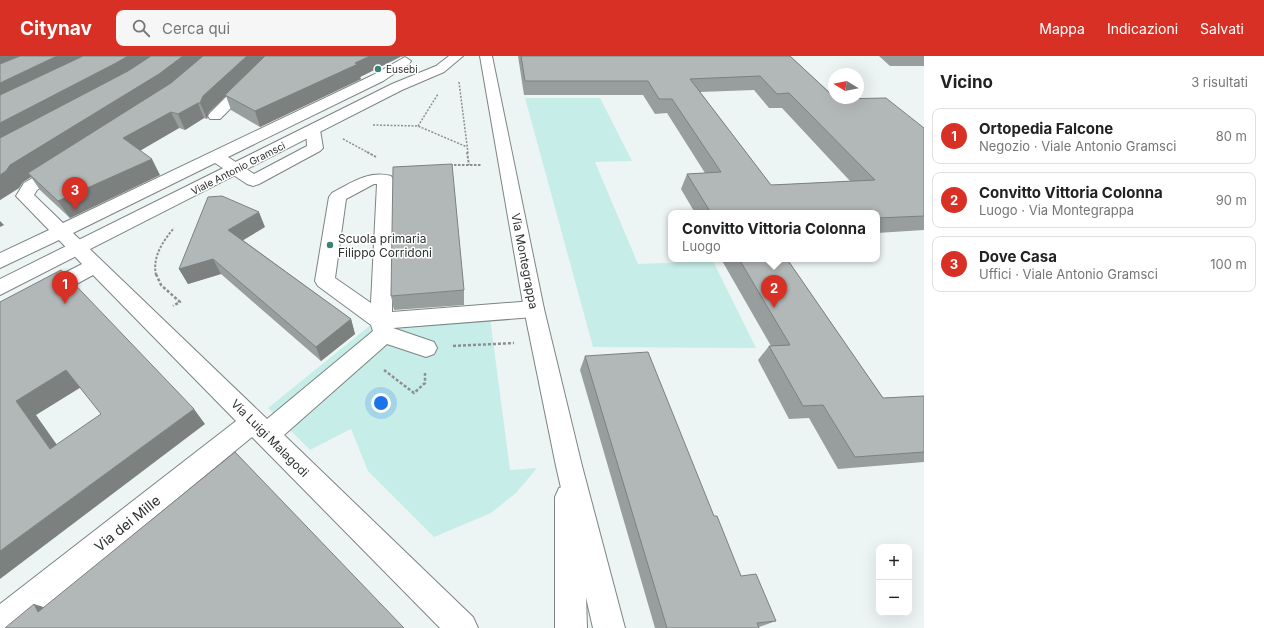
<!DOCTYPE html>
<html lang="it">
<meta charset="utf-8">
<style>
:root{--surface:#fff;--page:#f6f6f6;--text:#222;--muted:#767676;--line:#e0e0e0;--accent:#d93025}
body{margin:0;font-family:Inter,sans-serif;background:var(--page);color:var(--text)}
.controls{position:absolute;right:12px;bottom:12px;display:grid;overflow:hidden;border-radius:8px;box-shadow:0 4px 16px #0002}
.controls button{width:36px;height:36px;display:grid;place-items:center;padding:0;border:0;border-bottom:1px solid var(--line);background:var(--surface);color:var(--text);font:20px sans-serif}
.compass{position:absolute;left:828px;top:12px;width:36px;height:36px;border-radius:50%;background:var(--surface);box-shadow:0 4px 16px #0002;rotate:280deg}
.you{position:absolute;left:381px;top:347px;width:14px;height:14px;margin:-10px;border:3px solid #fff;border-radius:50%;background:#1a73e8;box-shadow:0 0 0 6px #1a73e833}
.badge{display:grid;place-items:center;width:26px;height:26px;border-radius:50%;background:var(--accent);color:#fff;font-size:13px;font-weight:700}
.pin{position:absolute;translate:-50% -33px;filter:drop-shadow(0 1px 2px #0008)}
.pin::after{content:'';position:absolute;top:21px;width:14px;height:12px;background:inherit;clip-path:polygon(0 0,100% 0,50% 100%)}
.popup{position:absolute;left:668px;top:154px;width:212px;height:52px;box-sizing:border-box;display:grid;place-content:center;border-radius:8px;background:var(--surface);filter:drop-shadow(0 1px 3px #0005);font-size:13px;white-space:nowrap;color:var(--muted)}
.popup b{font-size:15px;color:var(--text)}
.popup::after{content:'';position:absolute;left:50%;top:100%;margin-left:-8px;border:8px solid transparent;border-top-color:var(--surface)}
.list{margin:0;padding:0;list-style:none}
h2{display:flex;justify-content:space-between;align-items:center;height:52px;margin:0;padding:0 16px;font-size:17px}
h2 small{font-size:13px;font-weight:400;color:var(--muted)}
.list li{display:grid;grid-template-columns:26px 1fr auto;gap:12px;align-items:center;box-sizing:border-box;height:56px;margin:0 8px 8px;padding:0 8px;border:1px solid var(--line);border-radius:8px}
.list b{display:block;font-size:15px;white-space:nowrap}
.list p{margin:0;font-size:13px;white-space:nowrap;color:var(--muted)}
.list em{font-size:13px;font-style:normal;color:var(--muted)}
.icon{flex:none;width:22px;height:22px;fill:none;stroke:currentColor;stroke-width:2;stroke-linecap:round;stroke-linejoin:round}
.map{position:relative;flex:none;width:924px;height:572px;overflow:hidden}
header{display:flex;align-items:center;gap:24px;box-sizing:border-box;height:56px;padding:0 20px;background:var(--accent);color:#fff}
header strong{font-size:19px}
nav{display:flex;gap:22px;margin-inline-start:auto;font-size:14px}
.search{width:280px;height:36px;background:var(--page);display:flex;align-items:center;gap:10px;box-sizing:border-box;padding:0 14px;border-radius:8px;color:var(--muted);font-size:15px}
main{display:flex}
aside{flex:1;background:var(--surface)}
.map>svg:first-child{display:block}
.green{fill:#c7ede8}
.lines{fill:none;stroke-linecap:round;stroke-linejoin:round}
.minor-casing{stroke:#7d8483;stroke-width:2}
.major-casing{stroke:#7d8483;stroke-width:2}
.path-far2{stroke:#8b908f;stroke-width:1.5;stroke-dasharray:2 1.5;stroke-linecap:butt}
.path-far1{stroke:#8b908f;stroke-width:2;stroke-dasharray:2.5 1.5;stroke-linecap:butt}
.path{stroke:#8b908f;stroke-width:2.5;stroke-dasharray:3 2;stroke-linecap:butt}
.minor{fill:#fff;fill-rule:evenodd}
.major{fill:#fff;fill-rule:evenodd}
.wall{fill:#989e9d;fill-rule:evenodd}
.shaded-wall{fill:#7c8180}
.building{fill:#b1b8b7;stroke:#7c8180;fill-rule:evenodd}
.poi-dot{fill:#3b827a;stroke:#fff;stroke-width:1.5}
.labels{text-anchor:middle;dominant-baseline:central;stroke-width:3;stroke-linejoin:round;paint-order:stroke}
.far-poi-label{font-size:10px;fill:#2d302f;stroke:#fff;text-anchor:start}
.far-street-label{font-size:10px;fill:#2d302f;stroke:#fff}
.poi-label{font-size:12px;fill:#2d302f;stroke:#fff;text-anchor:start}
.street-label{font-size:12px;fill:#2d302f;stroke:#fff}
.near-street-label{font-size:14px;fill:#2d302f;stroke:#fff}
</style>
<header>
<strong>Citynav</strong>
<div class="search"><svg class="icon" aria-label="search" viewBox="0 0 24 24"><circle cx="10" cy="10" r="6"/><path d="M15 15l6 6"/></svg>Cerca qui</div>
<nav><a>Mappa</a><a>Indicazioni</a><a>Salvati</a></nav>
</header>
<main>
<div class="map">
<svg width="924" height="572" viewBox="0 0 924 572">
<rect width="100%" height="100%" fill="#edf5f4"/>
<g class="green">
<path d="M525,42H600L632,105L595,106L638,208L713,205L756,292L593,291Z"/>
<path d="M489,254L510,414L537,412L516,437L491,457L434,481L368,415L351,373L310,394L268,352L383,259Z"/>
</g>
<g class="lines">
<defs>
<g id="minor">
<path d="M269,0H283L220,63H210L208,60L210,57L258,9Z"/>
<path d="M405,1L411,5L409,8L383,25L228,101L254,118L307,90L306,74L308,71H318L320,74L323,92L320,95L259,128L253,130L247,128L215,107L73,177L267,363L373,275L371,269L318,230L315,225L329,141L332,137C351,127 368,114 391,120L393,123L392,256L534,245L541,247L544,253L541,259L534,261L393,272L434,286L437,292L434,298L426,301L387,288L284,379L473,561L478,572H440L252,381L20,572H0V548L236,365L93,219L7,266L0,268V250L82,208L59,184L0,212V197L49,174L16,140L24,127L55,109L61,107L67,109L69,112L67,115L37,134L34,139L63,167L373,19ZM374,128H377L371,247L335,222L346,143Z"/>
<path d="M569,428L579,432L583,441L587,572H555V441L559,432Z"/>
</g>
<g id="major">
<path d="M449,0H463L444,16L402,34L0,239V223L392,28L436,10Z"/>
<path d="M480,0H492L544,253L582,410L625,572H593L556,410L524,253Z"/>
</g>
</defs>
<use href="#minor" class="minor-casing"/>
<use href="#major" class="major-casing"/>
<g class="path-far2">
<path d="M459,26L468,97"/>
<path d="M373,69L418,70L467,91"/>
<path d="M418,70L438,38"/>
<path d="M343,83L369,97"/>
</g>
<g class="path-far1">
<path d="M367,96L376,101"/>
<path d="M467,96L469,109"/>
<path d="M450,109H481"/>
<path d="M156,219C152,201 163,185 174,172"/>
</g>
<g class="path">
<path d="M156,218L161,229L180,246L173,250"/>
<path d="M453,290L514,287"/>
<path d="M384,314L414,337L425,327V317"/>
</g>
<use href="#minor" class="minor"/>
<use href="#major" class="major"/>
</g>
<g class="wall">
<path d="M0,0H407L400,1L360,21L361,23L260,71L231,54L226,40L209,56L207,63L204,62L185,74L179,72L140,94L160,119L70,162L40,134L31,121L23,126L19,132L0,144Z"/>
<path d="M518,0H790L837,43L924,72V174L877,177V157H695L681,133L687,118L705,117L667,57L655,58L643,39H524ZM754,34L769,52H782L850,125L771,129L700,36Z"/>
<path d="M879,0H924V10H890Z"/>
<path d="M265,171L243,184L351,263L355,278L321,305L221,218L188,228L179,213Z"/>
<path d="M721,203H787L883,342L924,340V406L838,413L809,362L789,363L758,304L769,290H771Z"/>
<path d="M464,234V249L394,254L391,240Z"/>
<path d="M585,300L714,460L741,520L776,565L759,571V572H655L580,314Z"/>
</g>
<g class="shaded-wall">
<path d="M0,0H37L0,15Z"/>
<path d="M57,0H96L0,48V27Z"/>
<path d="M128,0H160L0,89V67Z"/>
<path d="M183,0H208L166,34L28,117L31,121L23,126L19,132L0,144V119L10,109Z"/>
<path d="M247,0H267L225,39L226,40L209,56L207,63L200,47L203,40Z"/>
<path d="M370,0H400V1L360,21L361,23L260,71L255,55Z"/>
<path d="M198,47L204,62L185,74L178,58Z"/>
<path d="M171,56L179,72L133,99L123,82Z"/>
<path d="M152,103L160,119L70,162L58,145Z"/>
<path d="M259,156L265,171L235,189L228,174Z"/>
<path d="M0,165L4,169L0,171Z"/>
<path d="M213,203L221,218L188,228L179,213Z"/>
<path d="M351,263L355,278L321,305L316,291Z"/>
<path d="M66,314L83,330L36,359L69,406L50,393L16,345Z"/>
<path d="M194,353L205,368L0,523V495Z"/>
<path d="M34,548L59,556H38Z"/>
</g>
<g class="building">
<path d="M20,0H57L0,27V8Z"/>
<path d="M83,0H128L116,7L0,67V39Z"/>
<path d="M151,0H183L159,18L10,109L6,115L0,119V82L128,15Z"/>
<path d="M203,0H247L203,40L200,47H198L178,58L171,56L123,82L152,103L58,145L28,117L171,27Z"/>
<path d="M265,0H370L355,7L358,8L255,55L225,39Z"/>
<path d="M521,0H790L834,41V42H835L837,43L886,42L924,72V160L877,162V157H711L687,118L721,116L672,43H659L648,25H525ZM760,20L777,38L789,37L875,124L771,129L690,23Z"/>
<path d="M452,108L464,234L391,240L393,111Z"/>
<path d="M222,140L259,156L228,174L351,263L316,291L213,203L179,213L208,141Z"/>
<path d="M739,203H787L883,342L924,340V396L855,401L823,349L803,350L769,290L790,289Z"/>
<path d="M61,214L194,353L0,495V246ZM66,314L101,358L50,393L16,345Z"/>
<path d="M648,296L714,460H717L741,520L756,518L776,565L757,567L759,572H667L585,300Z"/>
<path d="M235,396L404,572H5L34,548L38,556Z"/>
</g>
<g class="poi-dot">
<circle cx="378" cy="13" r="4"/>
<circle cx="330" cy="189" r="4"/>
</g>
<g class="labels">
<g class="far-poi-label">
<text x="386" y="13">Eusebi</text>
</g>
<g class="far-street-label">
<text transform="translate(238 112) rotate(-27)">Viale Antonio Gramsci</text>
</g>
<g class="poi-label">
<text x="338" y="182">Scuola primaria<tspan x="338" dy="14">Filippo Corridoni</tspan></text>
</g>
<g class="street-label">
<text transform="translate(525 205) rotate(79)">Via Montegrappa</text>
<text transform="translate(270 382) rotate(45)">Via Luigi Malagodi</text>
</g>
<g class="near-street-label">
<text transform="translate(127 467) rotate(-39)">Via dei Mille</text>
</g>
</g>
</svg>
<div class="controls">
<button>+</button>
<button>−</button>
</div>
<svg class="compass" viewBox="-18 -18 36 36"><path d="M0-13l5 13h-10z" fill="#e53935"/><path d="M0 13l5-13h-10z" fill="#767676"/></svg>
<div class="you"></div>
<div class="pin badge" style="left:65px;top:248px">1</div>
<div class="pin badge" style="left:774px;top:252px">2</div>
<div class="popup"><b>Convitto Vittoria Colonna</b>Luogo</div>
<div class="pin badge" style="left:75px;top:154px">3</div>
</div>
<aside>
<h2>Vicino<small>3 risultati</small></h2>
<ul class="list">
<li><span class="badge">1</span><div><b>Ortopedia Falcone</b><p>Negozio · Viale Antonio Gramsci</p></div><em>80 m</em></li>
<li><span class="badge">2</span><div><b>Convitto Vittoria Colonna</b><p>Luogo · Via Montegrappa</p></div><em>90 m</em></li>
<li><span class="badge">3</span><div><b>Dove Casa</b><p>Uffici · Viale Antonio Gramsci</p></div><em>100 m</em></li>
</ul>
</aside>
</main>
